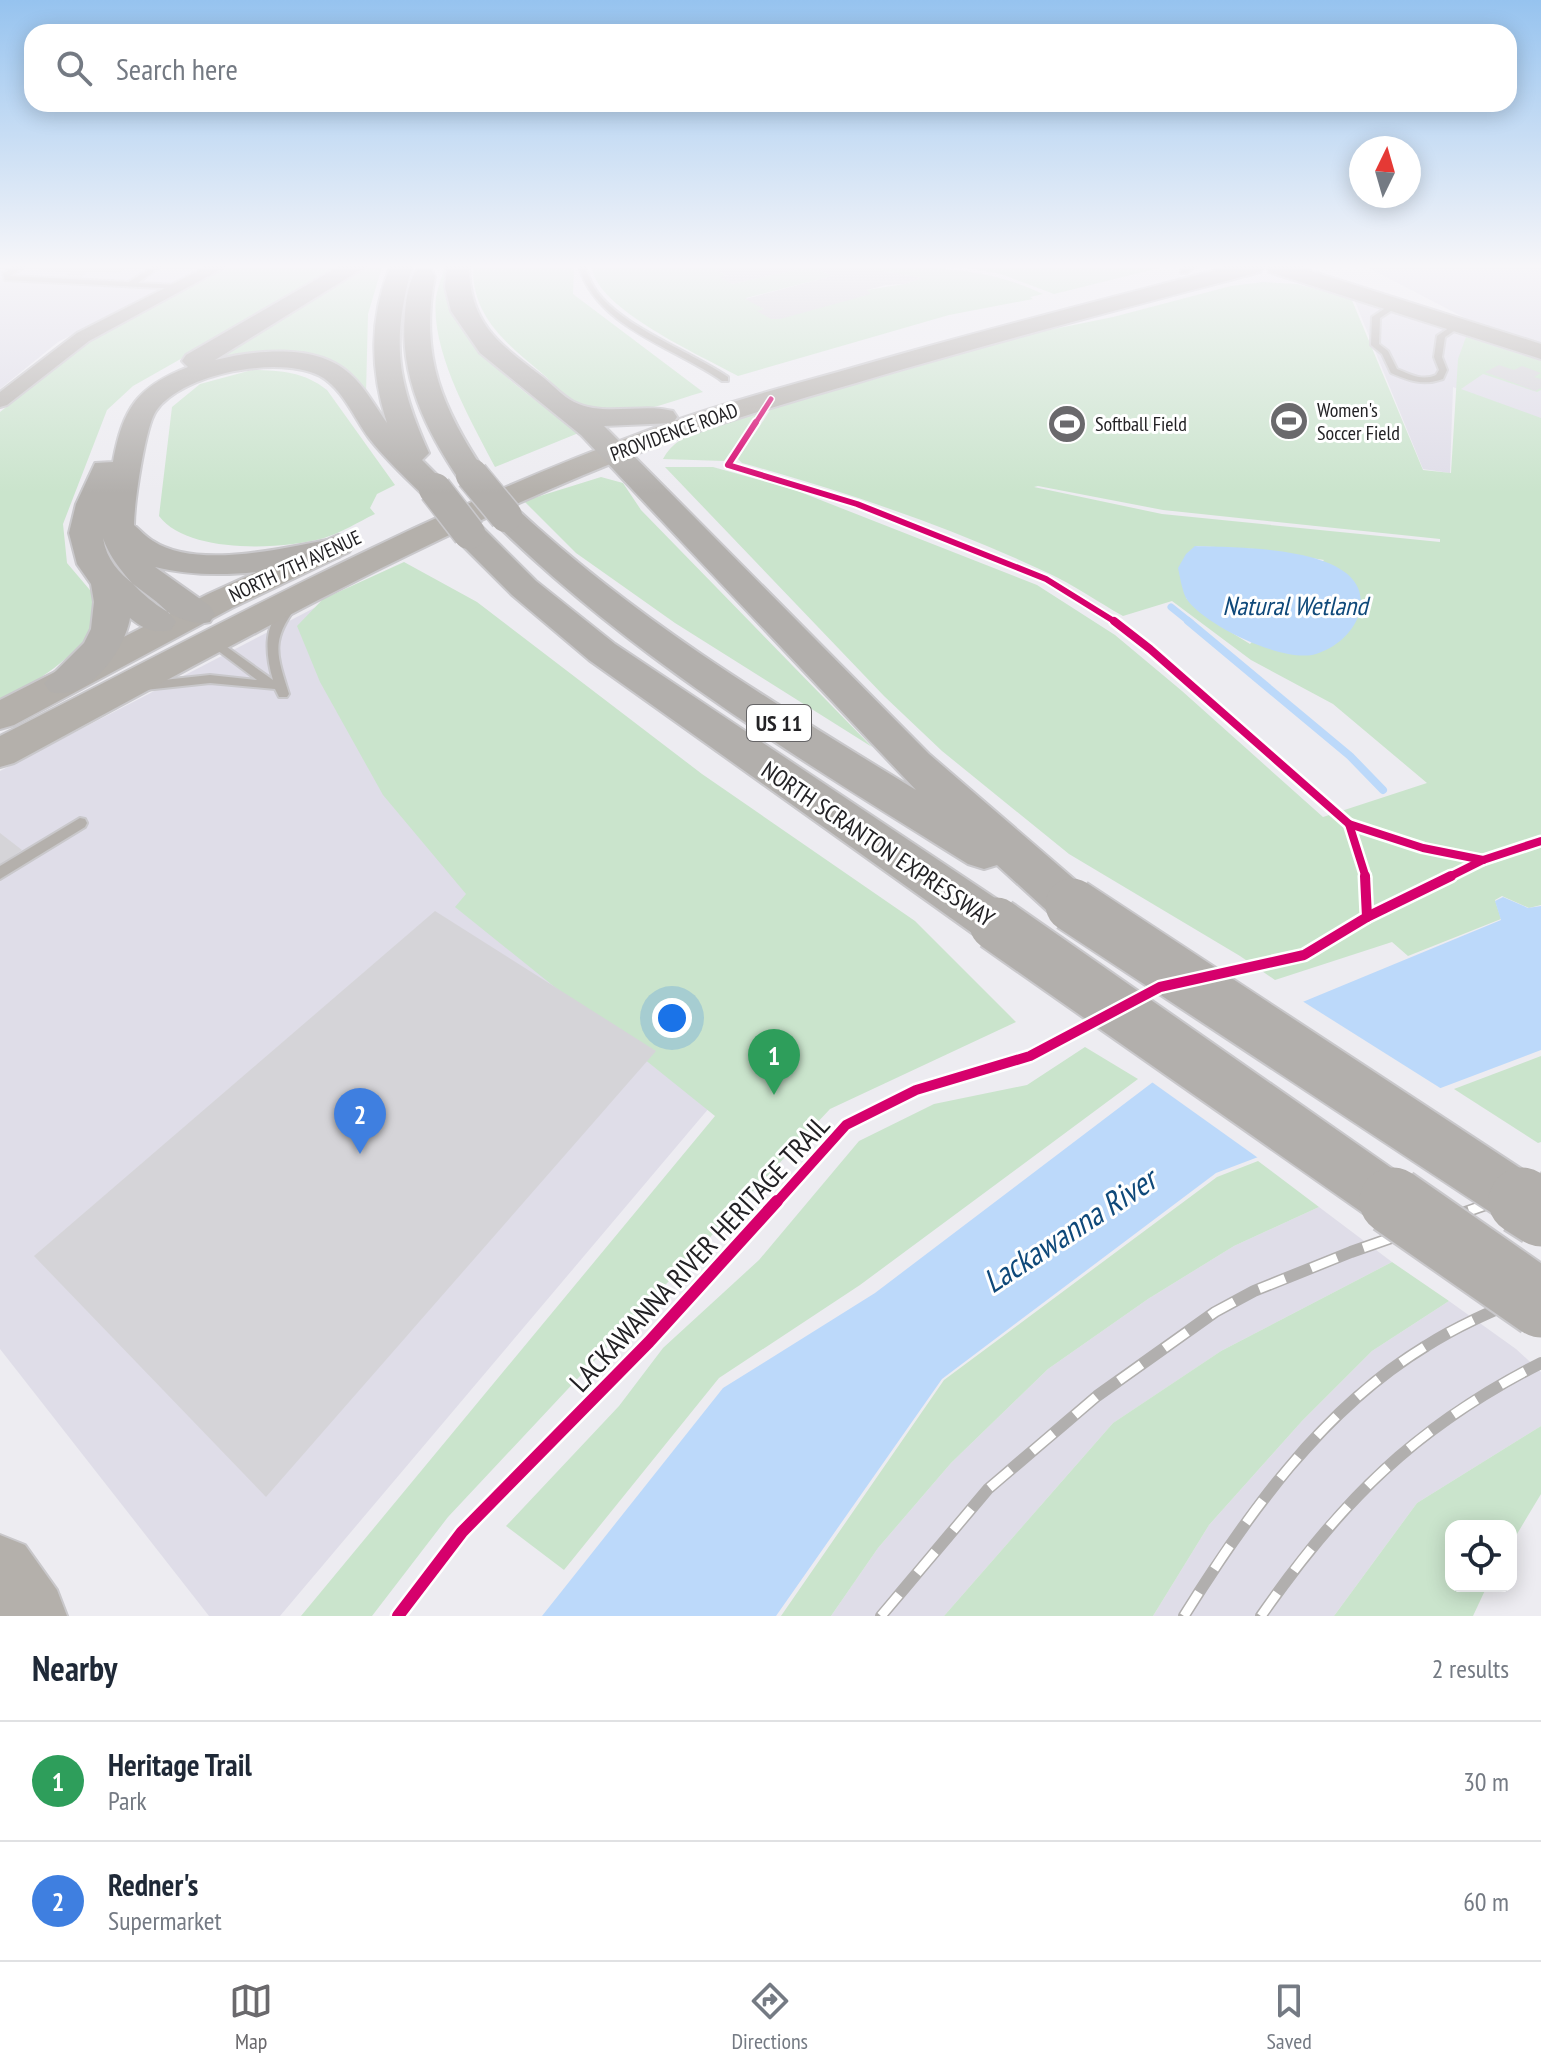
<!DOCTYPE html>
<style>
:root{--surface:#fff;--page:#f6f6f7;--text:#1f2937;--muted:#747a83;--line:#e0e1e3;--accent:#6a696c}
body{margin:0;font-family:"PT Sans Narrow",sans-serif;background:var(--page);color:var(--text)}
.controls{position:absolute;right:24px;bottom:24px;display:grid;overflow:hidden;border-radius:16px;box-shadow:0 4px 20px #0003}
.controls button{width:72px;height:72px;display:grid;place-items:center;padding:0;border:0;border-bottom:2px solid var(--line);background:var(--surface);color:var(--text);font:40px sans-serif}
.compass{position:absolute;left:1349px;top:136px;width:72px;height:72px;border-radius:50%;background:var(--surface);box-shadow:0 4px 20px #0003;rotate:5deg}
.you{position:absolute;left:672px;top:1018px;width:28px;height:28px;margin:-20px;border:6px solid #fff;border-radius:50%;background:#1a73e8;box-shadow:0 0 0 12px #1a73e833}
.badge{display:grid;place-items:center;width:52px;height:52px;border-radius:50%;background:var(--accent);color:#fff;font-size:26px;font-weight:700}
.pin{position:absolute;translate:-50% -66px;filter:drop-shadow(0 2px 4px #0008)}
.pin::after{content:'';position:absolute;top:42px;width:28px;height:24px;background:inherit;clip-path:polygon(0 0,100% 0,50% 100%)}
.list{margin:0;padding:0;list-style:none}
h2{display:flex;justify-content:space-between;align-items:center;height:104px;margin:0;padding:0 32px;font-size:34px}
h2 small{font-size:26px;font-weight:400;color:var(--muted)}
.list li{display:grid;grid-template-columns:52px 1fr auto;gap:24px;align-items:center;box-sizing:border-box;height:120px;padding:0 32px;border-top:2px solid var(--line)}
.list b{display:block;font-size:30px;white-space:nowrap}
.list p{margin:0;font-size:26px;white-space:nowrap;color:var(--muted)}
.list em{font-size:26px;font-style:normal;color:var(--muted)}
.icon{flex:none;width:44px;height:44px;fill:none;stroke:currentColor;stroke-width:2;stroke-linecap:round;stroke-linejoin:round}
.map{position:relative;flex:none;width:1541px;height:1616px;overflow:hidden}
.search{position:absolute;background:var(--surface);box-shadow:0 4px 20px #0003;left:24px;right:24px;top:24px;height:88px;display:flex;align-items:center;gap:20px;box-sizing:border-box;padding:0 28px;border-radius:24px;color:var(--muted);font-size:30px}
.sheet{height:344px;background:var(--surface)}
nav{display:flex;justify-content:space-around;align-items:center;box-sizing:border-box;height:112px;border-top:2px solid var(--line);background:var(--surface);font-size:22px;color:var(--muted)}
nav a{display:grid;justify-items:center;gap:4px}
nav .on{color:var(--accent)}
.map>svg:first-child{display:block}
.built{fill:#dfdde8}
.green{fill:#cae4cc;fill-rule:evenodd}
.water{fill:#bcd9fa}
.pier{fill:#edecf1}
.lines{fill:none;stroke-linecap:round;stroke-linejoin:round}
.stream-far1{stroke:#bcd9fa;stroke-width:7}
.stream{stroke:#bcd9fa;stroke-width:8}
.building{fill:#d5d4d8}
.lane-casing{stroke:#c9c8cb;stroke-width:4}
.street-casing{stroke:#c9c8cb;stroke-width:4}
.secondary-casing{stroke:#c9c8cb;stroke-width:4}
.highway-casing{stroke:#c9c8cb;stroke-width:4}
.lane{fill:#b4b0ac;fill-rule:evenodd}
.street{fill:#b4b0ac;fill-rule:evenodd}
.secondary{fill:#b4b0ab;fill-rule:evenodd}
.highway{fill:#b2afac;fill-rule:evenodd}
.rail-far1-casing{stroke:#b1afae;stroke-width:10}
.rail-casing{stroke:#b1afae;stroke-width:12}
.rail-far1{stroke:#fff;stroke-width:7;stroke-dasharray:22;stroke-linecap:butt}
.rail{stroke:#fff;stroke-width:9;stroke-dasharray:28;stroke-linecap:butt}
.highway-bridge-far2-casing{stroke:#c9c8cb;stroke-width:35;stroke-linecap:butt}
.highway-bridge-far1-casing{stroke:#c9c8cb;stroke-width:57;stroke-linecap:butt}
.highway-bridge-casing{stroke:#c9c8cb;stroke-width:71;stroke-linecap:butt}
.highway-bridge-far2{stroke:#b2afac;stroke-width:32}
.highway-bridge-far1{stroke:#b2afac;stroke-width:53}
.highway-bridge{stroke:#b2afac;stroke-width:67}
.cycleway-far4-casing{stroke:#fff;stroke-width:8}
.cycleway-far3-casing{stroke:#fff;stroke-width:10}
.cycleway-far2-casing{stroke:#fff;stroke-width:13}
.cycleway-far1-casing{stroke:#fff;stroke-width:15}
.cycleway-casing{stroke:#fff;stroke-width:17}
.cycleway-far4{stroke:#d6006c;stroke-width:5}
.cycleway-far3{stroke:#d6006c;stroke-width:6}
.cycleway-far2{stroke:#d6006c;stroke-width:8}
.cycleway-far1{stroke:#d6006c;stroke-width:10}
.cycleway{stroke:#d6006c;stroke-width:12}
.labels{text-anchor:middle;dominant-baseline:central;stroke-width:6;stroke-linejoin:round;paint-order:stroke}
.far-poi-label{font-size:20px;fill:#232225;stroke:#fff;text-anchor:start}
.far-street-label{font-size:20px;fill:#232225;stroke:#fff}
.shield{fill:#fff;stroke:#656466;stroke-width:2}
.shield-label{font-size:22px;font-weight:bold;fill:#232225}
.street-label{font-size:24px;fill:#232225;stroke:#fff}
.water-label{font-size:26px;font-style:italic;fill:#0f497a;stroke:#fff}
.near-street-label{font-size:28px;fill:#232225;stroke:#fff}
.near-water-label{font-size:32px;font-style:italic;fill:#0f497a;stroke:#fff}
</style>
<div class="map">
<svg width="1541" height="1616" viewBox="0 0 1541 1616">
<rect width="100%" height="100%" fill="#edecf1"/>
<g class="built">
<path d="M0,267H202L58,342L0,389Z"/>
<path d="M1367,267H1541V344L1465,318Z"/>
<path d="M1354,299L1541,361V419L1453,387L1450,473L1423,469Z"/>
<path d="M318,606L731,1082L280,1616H209L0,1349V771Z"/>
<path d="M1319,1207L1392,1262L1221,1351L1113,1423L944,1616H831L878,1548L951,1463L1048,1369L1148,1299L1234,1246Z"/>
<path d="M1449,1301L1516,1349L1541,1372V1426L1417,1503L1334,1616H1153L1209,1525L1302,1421L1372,1351Z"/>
</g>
<g class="green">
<path d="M226,267H343L133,386L107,410L63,524L67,563L95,596L101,624C72,658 39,681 0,702V412L83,345L121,320Z"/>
<path d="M365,267H382L368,314L366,393L343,367L318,357L197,368Z"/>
<path d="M445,267H449C444,343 526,394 581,432L495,467C471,421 430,351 436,297C438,287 442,276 445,267Z"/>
<path d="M473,267H574L573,294L703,392C672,401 632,418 600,412C587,410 569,402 560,394C553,388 552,382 545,376C509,345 472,319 473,267Z"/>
<path d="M592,267H711L726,275L721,277L732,284L807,267H814L832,276L746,298L764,309L870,294L867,290L904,284L922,278L860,267C924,267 983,265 1043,294L1030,297L1033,299L949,315L738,376C702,356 596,309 592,267Z"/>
<path d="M962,267H1163L1054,294L1001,274Z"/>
<path d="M1263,282L1297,284L1351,298L1423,470L1451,473L1458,359L1466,337L1541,361V390L1537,392L1483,374L1461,389L1541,418V905L1529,908L1502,896L1495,900L1501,919L1408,956L1392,942L1275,980L1240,956L1069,854L942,751L884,696L665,467H713L795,490L1037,585L1115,635L1182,691L1323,817L1427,783L1333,704L1251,660L1172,601L1123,616C1098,602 1074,585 1048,573C950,527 847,492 742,463L738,459L771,409L1034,333L1113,317L1231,286ZM1038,486L1163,510L1440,539V542L1162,514L1034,487ZM1196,546L1255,549L1324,560L1250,644L1216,623L1186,598Z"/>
<path d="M252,370C279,370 305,372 327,390L395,485L377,494L370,508L375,514C358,522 341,533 324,538C282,550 187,554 159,516L172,407L200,384Z"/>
<path d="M758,413L724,461L663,459C678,429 729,421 758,413Z"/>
<path d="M601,477L623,483L641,510L872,747L675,623L576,553L524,501Z"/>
<path d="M404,562L477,602L702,774L915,921L1016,1022L830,1109L448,1517L372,1616H301L715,1116L455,907L466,894L383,795L320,682L297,626L323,599Z"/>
<path d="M1085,1047L1138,1079L860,1285L719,1378L564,1570L506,1526L619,1406L663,1348L759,1260L859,1141L934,1104L1027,1085Z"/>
<path d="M1541,1056V1142L1538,1143L1454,1089Z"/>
<path d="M1258,1161L1319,1207L1234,1246L1148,1299L1048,1369L951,1463L878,1548L831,1616H781L944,1380L1217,1177Z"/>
<path d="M1392,1262L1449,1301L1372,1351L1302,1421L1209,1525L1153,1616H944L1113,1423L1221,1351Z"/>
<path d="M1541,1426V1494L1511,1544V1526H1451V1586H1487L1473,1616H1334L1417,1503Z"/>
</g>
<g class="water">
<path d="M1195,546C1236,548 1379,544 1359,614C1353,633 1335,648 1316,654C1285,664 1203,625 1186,598C1182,590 1180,577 1178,568L1186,554Z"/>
<path d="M1503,897L1528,908L1541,906V1050L1216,1173L942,1379L776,1616H542L723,1388L875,1293L1182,1060L1276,1013L1501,920L1495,901Z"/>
</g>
<path class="pier" d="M1299,999L1445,1091L1261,1160L1149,1080L1233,1022Z"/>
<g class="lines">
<path class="stream-far1" d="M1171,607L1191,623"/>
<path class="stream" d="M1188,621L1350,756L1383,790"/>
</g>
<g class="building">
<path d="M45,267H129L119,273L88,272L78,279L62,278L71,272L38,271Z"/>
<path d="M711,267H803V268L732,284L720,277L726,275Z"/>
<path d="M814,267H860L923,278L904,284L886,285L867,290L871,294L780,319H771L757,311L764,309L745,299L832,276Z"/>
<path d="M1499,365L1514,370L1522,366L1541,373L1534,377L1541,379V388L1535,391L1485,372Z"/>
<path d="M0,833L22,850L0,865Z"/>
<path d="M435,911L656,1051L266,1497L34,1256Z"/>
</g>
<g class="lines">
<defs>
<g id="lane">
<path d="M15,267H24L10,276L129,282L152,267H159L138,283L179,285L183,287L179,289L5,280L3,273Z"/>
<path d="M579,267H585C588,272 589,279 592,284C613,324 691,351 728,377V381H722C674,347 598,328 579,267Z"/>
<path d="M1186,267H1195L1187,273H1181V269Z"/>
<path d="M1393,303L1400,305L1380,318L1379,344L1388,351L1397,369C1411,375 1422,381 1436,375L1439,370L1434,357L1437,336L1456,323L1463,325L1445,337L1442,357L1447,370L1443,379C1423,386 1410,381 1391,373L1382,354L1371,345L1372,317Z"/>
<path d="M291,603L297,606C270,641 277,655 289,694L287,697H279L275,689L210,683L145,690L139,686L145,682L210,675L257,680L209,644L207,641L213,637L273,680C265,653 262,618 291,603Z"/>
<path d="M80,818L85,819L87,823L85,827L0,879V866Z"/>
</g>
<path id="street" d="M206,267H225L89,341L7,405L0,407V392L77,333Z"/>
<g id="secondary">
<path d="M1228,267H1263L1260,272C1125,308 990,343 856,383C789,402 722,422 656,446C433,531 224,650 14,763L0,767V736C209,630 415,517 635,435C701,410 769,391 838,372C967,334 1098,301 1228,267Z"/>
<path d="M1267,267H1298L1541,344V359L1269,272Z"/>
<path d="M338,535L349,538L354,545L349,552L232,608L14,725L0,729V700L208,594Z"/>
<path d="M0,1535L25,1545L57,1590L67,1616H0Z"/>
</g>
<g id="highway">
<path d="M338,267H365L215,360C255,350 316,343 349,373C365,387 375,406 387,423C370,369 369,319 390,267H412C391,342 397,382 429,453L422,460L451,489L446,496L435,498L424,496C405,477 385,459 369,438C354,418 343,389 320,376C280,355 182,373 156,411C145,427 134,504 134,525C140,530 146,537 153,541C196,569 279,549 327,540L339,543L344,550L339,557L327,560C270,572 213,581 155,567L210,606L215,614L210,622C172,631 114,573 103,538C110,582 154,590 176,622L171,630C153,634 144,629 130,618C124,652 88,702 50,692L44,683L84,643L91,629L94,602L91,584L77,564L69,533L76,504L95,463L113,462C123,408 137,387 188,367L182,361L186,355Z"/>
<path d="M447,267H469C470,323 498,343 540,375C551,383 562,396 574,402C605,417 641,403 673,411L677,417L673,423L604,426L929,754L1089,892L1096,905L1089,918L1072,924L1055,918L997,865L984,869L968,864C804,762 633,659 495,523L490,516L495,509L506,506L517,509C637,621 777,705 916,790L581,435L480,353L451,311L445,287Z"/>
<path d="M424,269L432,271L435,276C419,356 443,410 487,475L483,482L472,484L461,482C426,431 399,376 405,313C406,300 408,283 416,271Z"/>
<path d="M469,523L481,526L536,581L615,644L1013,910L1020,924L1013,938L996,943L979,938L589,660L512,595L457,540L452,533L457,526Z"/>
</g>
</defs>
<use href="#lane" class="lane-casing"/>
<use href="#street" class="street-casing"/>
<use href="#secondary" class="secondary-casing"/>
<use href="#highway" class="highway-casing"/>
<use href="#lane" class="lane"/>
<use href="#street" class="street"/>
<use href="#secondary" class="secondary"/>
<use href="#highway" class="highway"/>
<defs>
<path id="rail-far1" d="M1491,1203L1541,1185"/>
<g id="rail">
<path d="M881,1616L988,1489L1097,1396L1215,1312L1254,1291L1351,1252L1497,1201"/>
<path d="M1184,1616C1247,1515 1322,1409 1426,1346C1462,1323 1502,1307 1541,1290"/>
<path d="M1261,1616C1341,1501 1415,1427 1541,1363"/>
</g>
</defs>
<use href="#rail-far1" class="rail-far1-casing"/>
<use href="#rail" class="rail-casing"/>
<use href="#rail-far1" class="rail-far1"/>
<use href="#rail" class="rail"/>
<defs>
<g id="highway-bridge-far2">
<path d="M472,475L506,516"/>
<path d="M435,489L469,533"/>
</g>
<g id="highway-bridge-far1">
<path d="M1072,905L1525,1203"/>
<path d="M996,924L1395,1203"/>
</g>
<g id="highway-bridge">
<path d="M1393,1201L1541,1304"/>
<path d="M1522,1201L1541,1213"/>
</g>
</defs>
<use href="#highway-bridge-far2" class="highway-bridge-far2-casing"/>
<use href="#highway-bridge-far1" class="highway-bridge-far1-casing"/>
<use href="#highway-bridge" class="highway-bridge-casing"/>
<use href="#highway-bridge-far2" class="highway-bridge-far2"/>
<use href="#highway-bridge-far1" class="highway-bridge-far1"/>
<use href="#highway-bridge" class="highway-bridge"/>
<defs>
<path id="cycleway-far4" d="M755,424L771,399"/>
<path id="cycleway-far3" d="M756,422L728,465L857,504L1046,579L1117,623"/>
<g id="cycleway-far2">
<path d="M1114,621L1150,649L1349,824L1366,878"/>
<path d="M1349,824L1423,848L1483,860"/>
<path d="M1447,878L1483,860L1541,841"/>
</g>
<g id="cycleway-far1">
<path d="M1367,917L1451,876"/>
<path d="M776,1203L846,1125L916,1090L1030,1056L1160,987L1304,955L1367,917L1365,876"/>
</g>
<path id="cycleway" d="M398,1616L462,1532L649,1342L777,1201"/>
</defs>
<use href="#cycleway-far4" class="cycleway-far4-casing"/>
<use href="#cycleway-far3" class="cycleway-far3-casing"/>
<use href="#cycleway-far2" class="cycleway-far2-casing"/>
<use href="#cycleway-far1" class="cycleway-far1-casing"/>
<use href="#cycleway" class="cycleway-casing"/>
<use href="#cycleway-far4" class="cycleway-far4"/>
<use href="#cycleway-far3" class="cycleway-far3"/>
<use href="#cycleway-far2" class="cycleway-far2"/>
<use href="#cycleway-far1" class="cycleway-far1"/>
<use href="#cycleway" class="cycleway"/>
</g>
<linearGradient id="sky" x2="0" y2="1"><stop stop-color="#96c3ef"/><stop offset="0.54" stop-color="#f7f6f9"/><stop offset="1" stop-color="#f7f6f9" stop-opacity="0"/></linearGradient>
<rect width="1541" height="493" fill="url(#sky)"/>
<defs>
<symbol id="stadium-disc" viewBox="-11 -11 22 22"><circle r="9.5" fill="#6a696c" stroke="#fff"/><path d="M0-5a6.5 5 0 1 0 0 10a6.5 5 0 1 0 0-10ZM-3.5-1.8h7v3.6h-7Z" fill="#fff"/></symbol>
</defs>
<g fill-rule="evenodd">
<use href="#stadium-disc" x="1267" y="399" width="44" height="44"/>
<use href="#stadium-disc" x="1045" y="402" width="44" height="44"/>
</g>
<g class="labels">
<g class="far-poi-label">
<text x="1317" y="410">Women's<tspan x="1317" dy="23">Soccer Field</tspan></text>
<text x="1095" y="424">Softball Field</text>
</g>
<g class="far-street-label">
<text transform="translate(674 432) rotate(-20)">PROVIDENCE ROAD</text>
<text transform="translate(295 566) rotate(-25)">NORTH 7TH AVENUE</text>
</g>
<rect class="shield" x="747" y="705" width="64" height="36" rx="6"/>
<g class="shield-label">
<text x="779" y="723">US 11</text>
</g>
<g class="street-label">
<text transform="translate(878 844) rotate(34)">NORTH SCRANTON EXPRESSWAY</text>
</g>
<g class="water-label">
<text x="1295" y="605">Natural Wetland</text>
</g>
<g class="near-street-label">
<text transform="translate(699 1253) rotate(-47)">LACKAWANNA RIVER HERITAGE TRAIL</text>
</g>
<g class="near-water-label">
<text transform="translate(1069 1230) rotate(-33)">Lackawanna River</text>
</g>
</g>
</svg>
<div class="controls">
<button><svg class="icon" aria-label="locate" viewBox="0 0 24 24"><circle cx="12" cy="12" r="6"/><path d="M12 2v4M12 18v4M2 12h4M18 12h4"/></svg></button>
</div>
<svg class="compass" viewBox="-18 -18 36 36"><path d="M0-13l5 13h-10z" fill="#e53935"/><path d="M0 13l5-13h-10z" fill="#747a83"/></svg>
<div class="you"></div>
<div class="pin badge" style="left:774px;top:1095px;background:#2e9e5b">1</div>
<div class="pin badge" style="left:360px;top:1154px;background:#3f7fe0">2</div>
<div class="search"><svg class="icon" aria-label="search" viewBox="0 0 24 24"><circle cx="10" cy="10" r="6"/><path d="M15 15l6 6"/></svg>Search here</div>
</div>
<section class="sheet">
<h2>Nearby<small>2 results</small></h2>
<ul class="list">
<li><span class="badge" style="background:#2e9e5b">1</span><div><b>Heritage Trail</b><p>Park</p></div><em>30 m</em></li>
<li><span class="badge" style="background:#3f7fe0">2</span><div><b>Redner's</b><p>Supermarket</p></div><em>60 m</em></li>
</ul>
</section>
<nav>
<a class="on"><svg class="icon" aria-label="map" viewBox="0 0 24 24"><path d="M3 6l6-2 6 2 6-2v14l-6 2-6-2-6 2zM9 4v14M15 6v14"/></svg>Map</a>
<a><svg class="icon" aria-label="directions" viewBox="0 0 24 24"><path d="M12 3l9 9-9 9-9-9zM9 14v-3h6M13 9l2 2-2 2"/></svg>Directions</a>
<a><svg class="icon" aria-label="saved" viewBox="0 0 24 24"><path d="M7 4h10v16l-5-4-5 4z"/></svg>Saved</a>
</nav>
